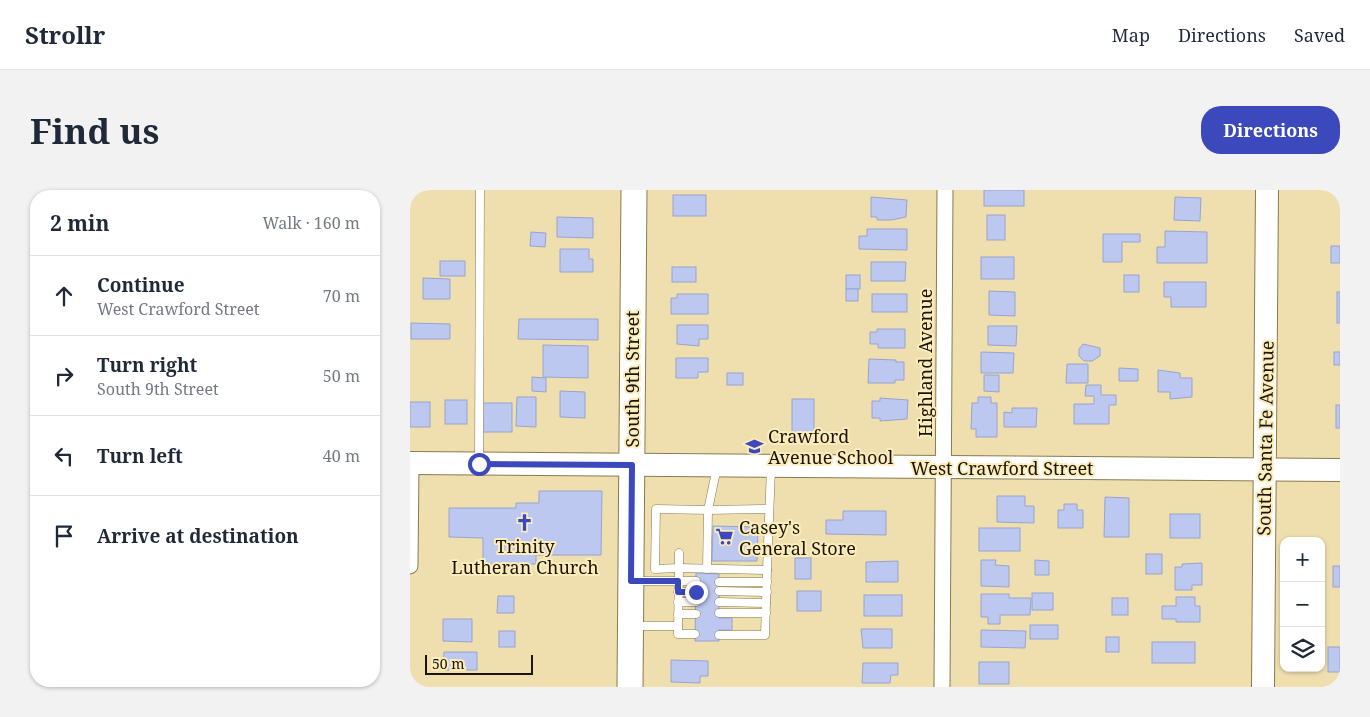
<!DOCTYPE html>
<meta charset="utf-8">
<style>
:root{--surface:#fff;--page:#f2f2f3;--text:#1f2937;--muted:#747a83;--line:#e0e1e3;--accent:#3b49bc}
body{margin:0;font-family:"Noto Serif",serif;background:var(--page);color:var(--text)}
.controls{position:absolute;right:15px;bottom:15px;display:grid;overflow:hidden;border-radius:10px;box-shadow:0 1px 4px #0004}
.controls button{width:45px;height:45px;display:grid;place-items:center;padding:0;border:0;border-bottom:1px solid var(--line);background:var(--surface);color:var(--text);font:25px sans-serif}
.scale{position:absolute;left:15px;bottom:12px;width:108px;box-sizing:border-box;padding-left:5px;border:2px solid #1a1504;border-top:0;font-size:14px;line-height:18px;white-space:nowrap;color:#1a1504;-webkit-text-stroke:4px #fcecbc;paint-order:stroke}
.stop{position:absolute;width:15px;height:15px;margin:-11px;border:4px solid #3b49bc;border-radius:50%;background:#fff}
.stop.end{background:#3b49bc;border-color:#fff;box-shadow:0 1px 5px #0008}
.list{margin:0;padding:0;list-style:none}
h2{display:flex;justify-content:space-between;align-items:center;height:65px;margin:0;padding:0 20px;font-size:21px}
h2 small{font-size:16px;font-weight:400;color:var(--muted)}
.list li{display:grid;grid-template-columns:32px 1fr auto;gap:15px;align-items:center;box-sizing:border-box;height:80px;padding:0 20px;border-top:1px solid var(--line)}
.list b{display:block;font-size:19px;white-space:nowrap}
.list p{margin:0;font-size:16px;white-space:nowrap;color:var(--muted)}
.list em{font-size:16px;font-style:normal;color:var(--muted)}
.icon{flex:none;width:28px;height:28px;fill:none;stroke:currentColor;stroke-width:2;stroke-linecap:round;stroke-linejoin:round}
.map{position:relative;flex:none;width:930px;height:497px;overflow:hidden;border-radius:20px}
header{display:flex;align-items:center;gap:30px;box-sizing:border-box;height:70px;padding:0 25px;background:var(--surface);border-bottom:1px solid var(--line)}
header strong{font-size:24px}
nav{display:flex;gap:28px;margin-inline-start:auto;font-size:18px}
.intro{display:flex;align-items:center;justify-content:space-between;box-sizing:border-box;height:120px;padding:0 30px}
h1{margin:0;font-size:35px}
.button{padding:12px 22px;border-radius:20px;background:var(--accent);color:#fff;font-size:18px;font-weight:700}
main{display:flex;gap:30px;padding:0 30px}
aside{flex:1;background:var(--surface);border-radius:20px;box-shadow:0 1px 4px #0004}
.map>svg:first-child{display:block}
.building{fill:#bcc8f0;stroke:#98a4cf}
.lines{fill:none;stroke-linecap:round;stroke-linejoin:round}
.service-casing{stroke:#897b4e;stroke-width:9}
.minor-casing{stroke:#897b4e;stroke-width:17}
.secondary-casing{stroke:#897b4e;stroke-width:24}
.primary-casing{stroke:#897b4e;stroke-width:27}
.service{stroke:#fff;stroke-width:8}
.minor{stroke:#fff;stroke-width:15}
.secondary{stroke:#fff;stroke-width:22}
.primary{stroke:#fff;stroke-width:25}
.route{stroke:#3b49bc;stroke-width:6}
.labels{text-anchor:middle;dominant-baseline:central;stroke-width:4;stroke-linejoin:round;paint-order:stroke}
.street-label{font-size:18px;fill:#1a1504;stroke:#fcecbc}
.poi-label{font-size:18px;fill:#1a1504;stroke:#fcecbc;text-anchor:start}
</style>
<header>
<strong>Strollr</strong>
<nav><a>Map</a><a>Directions</a><a>Saved</a></nav>
</header>
<div class="intro"><h1>Find us</h1><a class="button">Directions</a></div>
<main>
<aside>
<h2>2 min<small>Walk · 160 m</small></h2>
<ul class="list">
<li><svg class="icon" aria-label="ahead" viewBox="0 0 24 24"><path d="M12 20V5M6 11l6-6 6 6"/></svg><div><b>Continue</b><p>West Crawford Street</p></div><em>70 m</em></li>
<li><svg class="icon" aria-label="right" viewBox="0 0 24 24"><path d="M7 20v-9h11M14 6l5 5-5 5"/></svg><div><b>Turn right</b><p>South 9th Street</p></div><em>50 m</em></li>
<li><svg class="icon" aria-label="left" viewBox="0 0 24 24"><path d="M17 20v-9H6M10 6l-5 5 5 5"/></svg><div><b>Turn left</b></div><em>40 m</em></li>
<li><svg class="icon" aria-label="arrive" viewBox="0 0 24 24"><path d="M6 21V4h12l-3 4 3 4H6"/></svg><div><b>Arrive at destination</b></div></li>
</ul>
</aside>
<div class="map">
<svg width="930" height="497" viewBox="0 0 930 497">
<rect width="100%" height="100%" fill="#efdfaf"/>
<g class="building">
<rect x="574" y="0" width="40" height="16"/>
<rect x="263" y="5" width="33" height="21"/>
<path d="M461,7L497,10L496,27L481,30H467V27H461Z"/>
<path d="M765,7L791,8L790,31L764,30Z"/>
<rect x="577" y="25" width="18" height="25"/>
<path d="M147,27L183,28V48L147,47Z"/>
<path d="M457,39H497V60L449,59V46H457Z"/>
<path d="M755,41L797,42V73H747V57H755Z"/>
<path d="M121,42L136,43L135,57L120,56Z"/>
<path d="M693,44H730V52H712V72H693Z"/>
<rect x="921" y="56" width="9" height="17"/>
<path d="M150,59H179V69H183V82H150Z"/>
<rect x="571" y="67" width="33" height="22"/>
<rect x="30" y="71" width="25" height="15"/>
<path d="M461,72H496L495,91H461Z"/>
<rect x="262" y="77" width="24" height="15"/>
<rect x="436" y="85" width="14" height="14"/>
<rect x="714" y="85" width="15" height="17"/>
<path d="M13,88L40,89V109H13Z"/>
<path d="M754,92H796V117H761V107H754Z"/>
<rect x="436" y="99" width="12" height="12"/>
<path d="M579,101L605,102V126L579,125Z"/>
<rect x="927" y="102" width="3" height="31"/>
<path d="M267,104H298V124H261V108H267Z"/>
<rect x="462" y="104" width="35" height="18"/>
<path d="M109,129H188V150L108,149Z"/>
<path d="M1,133L40,134V149H1Z"/>
<path d="M267,135H298V149H289V156L267,154Z"/>
<path d="M578,136H607L606,156L578,155Z"/>
<path d="M467,139H495V158H468V154H460V142H467Z"/>
<path d="M673,154L690,158V166L682,171H674L669,166V159Z"/>
<path d="M133,155L178,156V188L133,187Z"/>
<path d="M571,162L604,163L603,183H571Z"/>
<rect x="924" y="162" width="6" height="13"/>
<path d="M266,168H298V182H288V188H266Z"/>
<path d="M459,169L486,170V172H494V190H485V193H458Z"/>
<path d="M657,174H678V193H656Z"/>
<path d="M709,178L728,179V191H709Z"/>
<path d="M748,180L770,183V188H782V207L760,209V202H748Z"/>
<rect x="317" y="183" width="16" height="12"/>
<path d="M574,185H589V202L574,201Z"/>
<path d="M122,187L136,188V202L122,201Z"/>
<path d="M676,195H691V205H706V215H699V234H664V214H684V206H675Z"/>
<path d="M150,201L175,202V228L150,227Z"/>
<path d="M107,207H126V237L106,236Z"/>
<path d="M568,207H581V213H587V247H566V239H561L562,213H568Z"/>
<path d="M470,208L498,210L497,229L470,231V228H462V211H470Z"/>
<rect x="382" y="209" width="22" height="33"/>
<rect x="35" y="210" width="22" height="24"/>
<rect x="0" y="212" width="20" height="25"/>
<rect x="72" y="213" width="30" height="29"/>
<rect x="926" y="215" width="4" height="23"/>
<path d="M602,218H627L626,237H594V222L602,223Z"/>
<path d="M129,301H192L191,365H126V374H73V348L39,347V318H106V313H129Z"/>
<path d="M587,306H615V316H624V333L587,332Z"/>
<path d="M695,307L719,308V347H694Z"/>
<path d="M654,314H667V320H673V338H648V320H654Z"/>
<path d="M433,321H476V345L416,344V330H433Z"/>
<rect x="760" y="324" width="30" height="24"/>
<path d="M303,336L348,337L347,371H302Z"/>
<rect x="569" y="338" width="41" height="23"/>
<rect x="736" y="364" width="16" height="20"/>
<rect x="385" y="368" width="16" height="21"/>
<path d="M571,370H586L585,375L599,376V397L571,396Z"/>
<path d="M625,370L639,371V385H625Z"/>
<path d="M488,371V392H456V372Z"/>
<path d="M792,373V395H782V400H765V377H772V374Z"/>
<rect x="923" y="376" width="7" height="21"/>
<path d="M286,383L309,384V428H322V440H309V451H285Z"/>
<rect x="387" y="401" width="24" height="20"/>
<rect x="622" y="403" width="21" height="17"/>
<path d="M571,404H599V408H621L620,425H590V434H578V427H571Z"/>
<rect x="454" y="405" width="38" height="21"/>
<path d="M88,406H104V423H87Z"/>
<path d="M766,407H785V416H790V432H766V429H752V416H766Z"/>
<rect x="702" y="408" width="16" height="17"/>
<path d="M33,429H62V452L33,451Z"/>
<rect x="620" y="435" width="28" height="14"/>
<path d="M451,439H482V458H453Z"/>
<path d="M571,440L616,441L615,458L571,457Z"/>
<rect x="89" y="441" width="16" height="16"/>
<rect x="696" y="447" width="13" height="15"/>
<rect x="742" y="452" width="43" height="21"/>
<rect x="918" y="457" width="12" height="25"/>
<path d="M34,462H67V480H33Z"/>
<path d="M261,470L298,471V486H290V493L261,492Z"/>
<rect x="569" y="472" width="30" height="22"/>
<path d="M453,473H488V485H481L480,493H452Z"/>
</g>
<g class="lines">
<defs>
<g id="service">
<path d="M69,272L70,0"/>
<path d="M307,277L298,320L359,319"/>
<path d="M269,363V378L245,379L246,319L298,320L297,379"/>
<path d="M225,391H286"/>
<path d="M309,392H357"/>
<path d="M309,401L357,402"/>
<path d="M268,402H286"/>
<path d="M268,412H286"/>
<path d="M309,412L356,413"/>
<path d="M309,423H356"/>
<path d="M268,424H286"/>
<path d="M223,436H268"/>
<path d="M285,444H268L269,378L357,380L361,278"/>
<path d="M309,445H355L357,380"/>
</g>
<g id="minor">
<path d="M0,376L1,273"/>
<path d="M532,497L535,0"/>
</g>
<g id="secondary">
<path d="M0,273L930,280"/>
<path d="M853,497L857,0"/>
</g>
<path id="primary" d="M220,497L224,0"/>
</defs>
<use href="#service" class="service-casing"/>
<use href="#minor" class="minor-casing"/>
<use href="#secondary" class="secondary-casing"/>
<use href="#primary" class="primary-casing"/>
<use href="#service" class="service"/>
<use href="#minor" class="minor"/>
<use href="#secondary" class="secondary"/>
<use href="#primary" class="primary"/>
</g>
<g class="lines">
<path class="route" d="M69,274L222,275L221,391H268V402H286"/>
</g>
<defs>
<symbol id="school-bare" viewBox="-9 -9 18 18"><path d="M0-5L7-2L0 1L-7-2ZM-4 1L0 2.5L4 1V4Q0 6-4 4Z" fill="#3b49bc" stroke="#fcecbc" stroke-width="2.5" paint-order="stroke"/></symbol>
<symbol id="church-bare" viewBox="-9 -9 18 18"><path d="M-1.2-6h2.4v3.5h3.3v2.4h-3.3V6h-2.4V-.1h-3.3v-2.4h3.3Z" fill="#3b49bc" stroke="#fcecbc" stroke-width="2.5" paint-order="stroke"/></symbol>
<symbol id="supermarket-bare" viewBox="-9 -9 18 18"><path d="M-6-5.5h2.5l.6 2H6L4.5 2H-2.5L-4.4-4H-6ZM-1.5 3.2a1.3 1.3 0 1 0 .1 0ZM3 3.2a1.3 1.3 0 1 0 .1 0Z" fill="#3b49bc" stroke="#fcecbc" stroke-width="2.5" paint-order="stroke"/></symbol>
</defs>
<g fill-rule="evenodd">
<use href="#school-bare" x="332" y="244" width="25" height="25"/>
<use href="#church-bare" x="102" y="320" width="25" height="25"/>
<use href="#supermarket-bare" x="302" y="334" width="25" height="25"/>
</g>
<g class="labels">
<g class="street-label">
<text transform="translate(515 173) rotate(-90)">Highland Avenue</text>
<text transform="translate(222 189) rotate(-90)">South 9th Street</text>
<text transform="translate(855 248) rotate(-89)">South Santa Fe Avenue</text>
<text x="592" y="278">West Crawford Street</text>
</g>
<g class="poi-label">
<text x="358" y="246">Crawford<tspan x="358" dy="21">Avenue School</tspan></text>
<text x="329" y="337">Casey's<tspan x="329" dy="21">General Store</tspan></text>
<text x="115" y="356" text-anchor="middle">Trinity<tspan x="115" dy="21">Lutheran Church</tspan></text>
</g>
</g>
</svg>
<div class="controls">
<button>+</button>
<button>−</button>
<button><svg class="icon" aria-label="layers" viewBox="0 0 24 24"><path d="M12 4l9 5-9 5-9-5zM3 14l9 5 9-5"/></svg></button>
</div>
<div class="scale">50 m</div>
<div class="stop" style="left:69px;top:274px"></div>
<div class="stop end" style="left:286px;top:402px"></div>
</div>
</main>
